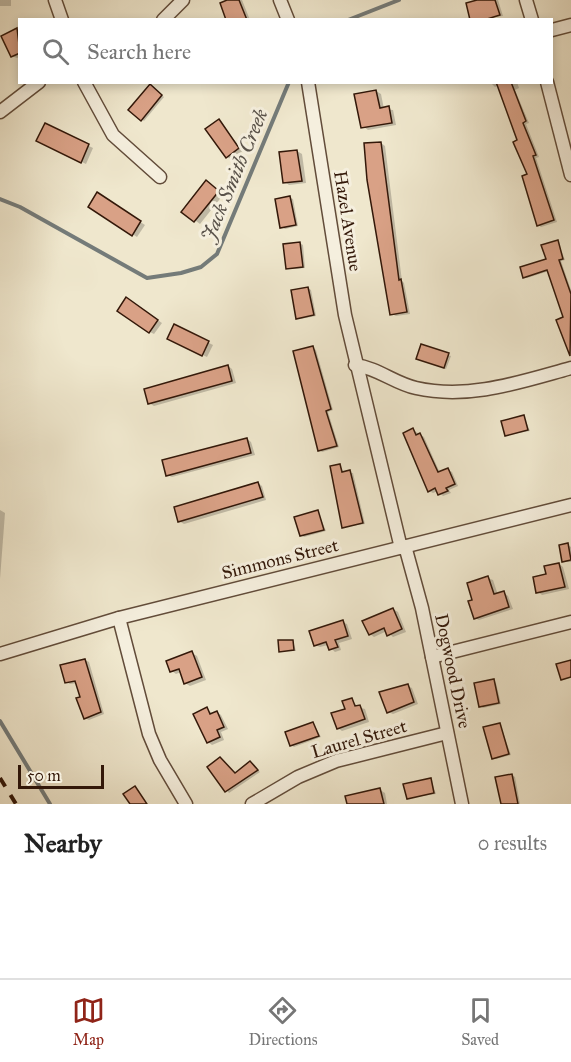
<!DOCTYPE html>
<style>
:root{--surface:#fff;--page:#f2f2f2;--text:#222;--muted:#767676;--line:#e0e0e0;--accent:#8f2418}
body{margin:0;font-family:"IM FELL Great Primer",serif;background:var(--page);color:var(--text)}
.scale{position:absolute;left:18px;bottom:15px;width:86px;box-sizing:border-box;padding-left:6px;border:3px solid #331809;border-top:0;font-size:16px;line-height:21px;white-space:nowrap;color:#331809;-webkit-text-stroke:4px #f5efde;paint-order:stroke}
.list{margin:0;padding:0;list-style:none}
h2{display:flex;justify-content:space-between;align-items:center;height:78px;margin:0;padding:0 24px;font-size:26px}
h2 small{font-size:20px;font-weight:400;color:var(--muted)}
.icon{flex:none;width:33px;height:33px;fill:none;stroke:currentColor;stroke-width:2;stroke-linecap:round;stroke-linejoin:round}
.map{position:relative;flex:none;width:571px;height:804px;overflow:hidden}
.search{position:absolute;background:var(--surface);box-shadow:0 3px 9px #0003;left:18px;right:18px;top:18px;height:66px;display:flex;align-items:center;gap:15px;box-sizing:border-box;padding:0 21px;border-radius:0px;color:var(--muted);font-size:22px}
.sheet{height:174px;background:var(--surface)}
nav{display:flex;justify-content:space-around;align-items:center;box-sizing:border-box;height:84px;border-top:2px solid var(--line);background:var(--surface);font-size:16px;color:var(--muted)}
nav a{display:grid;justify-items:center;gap:3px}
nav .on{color:var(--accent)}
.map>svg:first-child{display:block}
.shadow{fill:#0003}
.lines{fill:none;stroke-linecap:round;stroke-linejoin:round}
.stream{stroke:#747b79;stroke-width:4}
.building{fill:#d9a186;stroke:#331809;stroke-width:1.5}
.minor-casing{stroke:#624c3a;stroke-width:15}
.minor{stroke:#f5efde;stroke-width:12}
.rail{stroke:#331809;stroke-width:4;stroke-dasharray:10 10;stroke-linecap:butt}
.labels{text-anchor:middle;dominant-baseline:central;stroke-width:6;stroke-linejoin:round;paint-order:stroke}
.street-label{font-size:18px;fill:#331809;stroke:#f5efde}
.water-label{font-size:20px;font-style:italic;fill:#59524a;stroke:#f5efde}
</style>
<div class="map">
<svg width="571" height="804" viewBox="0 0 571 804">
<rect width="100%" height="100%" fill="#efe7cd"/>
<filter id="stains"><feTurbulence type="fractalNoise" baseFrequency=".00333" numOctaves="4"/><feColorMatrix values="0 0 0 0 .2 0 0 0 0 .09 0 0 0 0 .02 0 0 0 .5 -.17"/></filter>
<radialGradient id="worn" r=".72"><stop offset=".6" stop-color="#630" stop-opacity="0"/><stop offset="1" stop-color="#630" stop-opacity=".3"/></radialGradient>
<g class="shadow">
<rect x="0" y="0" width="11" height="6"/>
<path d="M231,0H242L250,20H228Z"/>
<path d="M481,0H498L503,16L472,20Z"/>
<path d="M17,30L20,31V57L17,58L12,56Z"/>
<path d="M490,82H517L519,88L515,90L529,123L526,124L539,157L536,158L557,222L541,227L538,225L519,141L499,85L495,87Z"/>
<path d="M153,88L164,97L144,121L142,119Z"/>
<path d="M376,91L381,94L384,109L393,110L396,125L368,130L364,127Z"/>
<path d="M219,121L243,151L231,159L227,157Z"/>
<path d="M46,125L93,148L86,164L43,143Z"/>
<path d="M381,143L385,146L402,281L404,283L410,314L396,316L392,314Z"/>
<path d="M297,151L302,154L306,183L289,185L285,182Z"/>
<path d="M211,185L223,195L200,224L183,211Z"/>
<path d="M98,195L145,225L137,237L90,206Z"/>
<path d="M290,198L293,199L298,226L285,229L282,227Z"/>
<path d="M558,242L565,260L561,261L571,290L570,345L565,318L549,271L527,278L525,277L547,260Z"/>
<path d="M300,243L303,245L305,268L290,269L288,268Z"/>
<path d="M308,288L311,290L316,316L300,319L298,318Z"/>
<path d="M131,302L162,323L154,334L150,332Z"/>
<path d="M175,326L213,345L207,357L174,341Z"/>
<path d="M313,348L316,350L333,410L328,412L339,447L322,452L319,450Z"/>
<path d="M448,355L451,356L446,369L421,360Z"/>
<path d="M228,366L232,369L236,383L154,406L149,403Z"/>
<path d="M524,417L530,431L506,435Z"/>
<path d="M413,430L424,437L440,473L448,470L452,472L458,486L449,490L451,493L443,496L438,491L433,493L429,491Z"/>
<path d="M247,439L251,442L255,455L172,477L167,475Z"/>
<path d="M340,466L344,473H353L365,524L343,527Z"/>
<path d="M258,483L262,486L266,500L184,524L179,521Z"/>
<path d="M0,510L5,513L0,579Z"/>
<path d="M318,512L326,531L304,537L301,535Z"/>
<path d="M568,545L571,547V562H566L563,561Z"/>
<path d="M559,564L563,567L569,589L542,595L538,592Z"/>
<path d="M488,578L493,580L498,595L504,593L508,596L513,609L479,620L475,618L474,601Z"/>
<path d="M393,609L398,612L406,632L393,637L387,631L374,637L370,634Z"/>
<path d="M342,622L347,624L352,639L339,643L341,650L335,652L328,645L320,647L315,645Z"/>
<path d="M293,641L296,651H280Z"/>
<path d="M192,653L197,656L206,680L190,686L185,683L181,672L176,674L172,671Z"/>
<path d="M85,660L89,662L104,714L89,720L85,718L78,683L70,684L66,682Z"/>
<path d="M493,681L496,683L501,704L483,708L481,706Z"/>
<path d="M408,686L412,688L418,704L393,714L388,712Z"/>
<path d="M352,700L358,707L365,709L369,722L342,731L338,728Z"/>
<path d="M207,709L213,714L217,712L221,715L228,729L221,732L224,740L212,745L208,742Z"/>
<path d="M313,723L321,737L294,747L291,745Z"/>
<path d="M500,724L511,755L496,759L493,758Z"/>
<path d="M250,762L260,772L229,793L209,768L236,775Z"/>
<path d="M512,775L515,777L520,804H502Z"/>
<path d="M431,780L436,794L408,798Z"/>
<path d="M380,790L385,793L387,804H348Z"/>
</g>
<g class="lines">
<g class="stream">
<path d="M348,20L399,0"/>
<path d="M0,199L20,207L147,278L181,273L201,267L217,254L289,82"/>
<path d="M0,721L50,804"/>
</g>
</g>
<g class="building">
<path d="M227,0H239L247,20H226L220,3Z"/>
<path d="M477,0H495L500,15L484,20H470L466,3Z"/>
<path d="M17,28L20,53L11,57L1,36Z"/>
<path d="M496,82H511L526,121L523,123L536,155L533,156L554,220L537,226L522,176L527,174L513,142L517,140Z"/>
<path d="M150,84L162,95L141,121L128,110Z"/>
<path d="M376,90L380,108L389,106L392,123L361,128L354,94Z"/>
<path d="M219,119L239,148L226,158L205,129Z"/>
<path d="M45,123L89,144L81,163L36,141Z"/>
<path d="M381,142L399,280L401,279L407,312L390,315L367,180L364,143Z"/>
<path d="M297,150L302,181L283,183L279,152Z"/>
<path d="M206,180L219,191L194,222L181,212Z"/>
<path d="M97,192L141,221L132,236L88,207Z"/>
<path d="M290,196L296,225L280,228L275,199Z"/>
<path d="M558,240L563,259L559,260L571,294L570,356L556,320L563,317L547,270L523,278L520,267L546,259L541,245Z"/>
<path d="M300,242L303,267L286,269L283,244Z"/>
<path d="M308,287L314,315L296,319L291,290Z"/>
<path d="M126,297L158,320L149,333L117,311Z"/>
<path d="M174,324L209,341L202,356L167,339Z"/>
<path d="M421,344L449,353L444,368L416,359Z"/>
<path d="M313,346L331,409L326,411L337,446L318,451L293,351Z"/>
<path d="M228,365L232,381L148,404L144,389Z"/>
<path d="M524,415L528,430L505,436L501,421Z"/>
<path d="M413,428L416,435L420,433L438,472L448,468L455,484L446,488L448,491L438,495L435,488L428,492L403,433Z"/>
<path d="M247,438L251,453L166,476L162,460Z"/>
<path d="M340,464L342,472L350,470L363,523L342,528L330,466Z"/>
<path d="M258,482L263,497L178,522L174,507Z"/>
<path d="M318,510L324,530L300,536L294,517Z"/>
<path d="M568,543L571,560L562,562L559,545Z"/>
<path d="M559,563L565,587L536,593L533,577L546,574L544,566Z"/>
<path d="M488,576L494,594L504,591L509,607L474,619L468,601L472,600L467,583Z"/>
<path d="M393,608L402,629L387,636L384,628L369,635L362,621Z"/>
<path d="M343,620L348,636L335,640L338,647L329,650L326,642L314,646L309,631Z"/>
<path d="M278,640H293L294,650L279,652Z"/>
<path d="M192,651L202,677L184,684L179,669L170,672L166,661Z"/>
<path d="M85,659L101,712L84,719L76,698L80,697L75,681L65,683L60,665Z"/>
<path d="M571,660V677L561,680L556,664Z"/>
<path d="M494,679L499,703L479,707L474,683Z"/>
<path d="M408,684L414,702L387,713L379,692Z"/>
<path d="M352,698L355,706L360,705L365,719L337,729L331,713L345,709L342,701Z"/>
<path d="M207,707L210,714L217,711L224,727L217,730L220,737L207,743L193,714Z"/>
<path d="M313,722L319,736L290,746L285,732Z"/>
<path d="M500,723L509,754L492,759L483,727Z"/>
<path d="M220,757L235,773L250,761L258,770L225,792L207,767Z"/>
<path d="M512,774L518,804H501L495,777Z"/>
<path d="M431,778L434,793L407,799L403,784Z"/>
<path d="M135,786L147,804H130L123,794Z"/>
<path d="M380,788L384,804H347L345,796Z"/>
</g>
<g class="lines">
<defs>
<g id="minor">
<path d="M55,0L62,20"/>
<path d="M280,0L288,20"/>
<path d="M526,0L532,20"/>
<path d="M163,20L183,0"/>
<path d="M552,30L571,25"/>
<path d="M84,82L113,135L160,177"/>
<path d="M308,82L345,315L401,548"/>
<path d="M547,82L571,175"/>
<path d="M0,112L39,82"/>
<path d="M355,365C378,368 394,383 416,388C469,400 520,382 571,368"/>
<path d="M405,546L422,608L462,804"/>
<path d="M119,618L149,734L160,760L186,804"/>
<path d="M0,654L119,618L571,505"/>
<path d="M432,657L571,622"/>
<path d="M252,804L298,777L336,761L447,733"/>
</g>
</defs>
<use href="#minor" class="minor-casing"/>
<use href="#minor" class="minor"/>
<path class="rail" d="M0,778L16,804"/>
</g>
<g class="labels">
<g class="street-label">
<text transform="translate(348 221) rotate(81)">Hazel Avenue</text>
<text transform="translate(280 559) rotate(-14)">Simmons Street</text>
<text transform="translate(453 671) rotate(78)">Dogwood Drive</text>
<text transform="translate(359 739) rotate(-16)">Laurel Street</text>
</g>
<g class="water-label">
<text transform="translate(234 175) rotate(-67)">Jack Smith Creek</text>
</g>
</g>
<rect width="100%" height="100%" filter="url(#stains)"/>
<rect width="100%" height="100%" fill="url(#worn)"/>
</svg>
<div class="scale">50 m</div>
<div class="search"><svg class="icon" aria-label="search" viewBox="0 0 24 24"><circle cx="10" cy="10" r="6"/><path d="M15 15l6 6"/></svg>Search here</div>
</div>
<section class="sheet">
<h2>Nearby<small>0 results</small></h2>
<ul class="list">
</ul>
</section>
<nav>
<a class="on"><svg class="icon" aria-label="map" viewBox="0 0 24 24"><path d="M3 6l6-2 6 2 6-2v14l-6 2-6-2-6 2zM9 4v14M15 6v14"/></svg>Map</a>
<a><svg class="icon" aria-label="directions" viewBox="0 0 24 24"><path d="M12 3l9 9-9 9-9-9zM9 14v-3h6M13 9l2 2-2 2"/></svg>Directions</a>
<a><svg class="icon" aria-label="saved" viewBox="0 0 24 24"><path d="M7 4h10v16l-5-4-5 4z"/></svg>Saved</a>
</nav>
